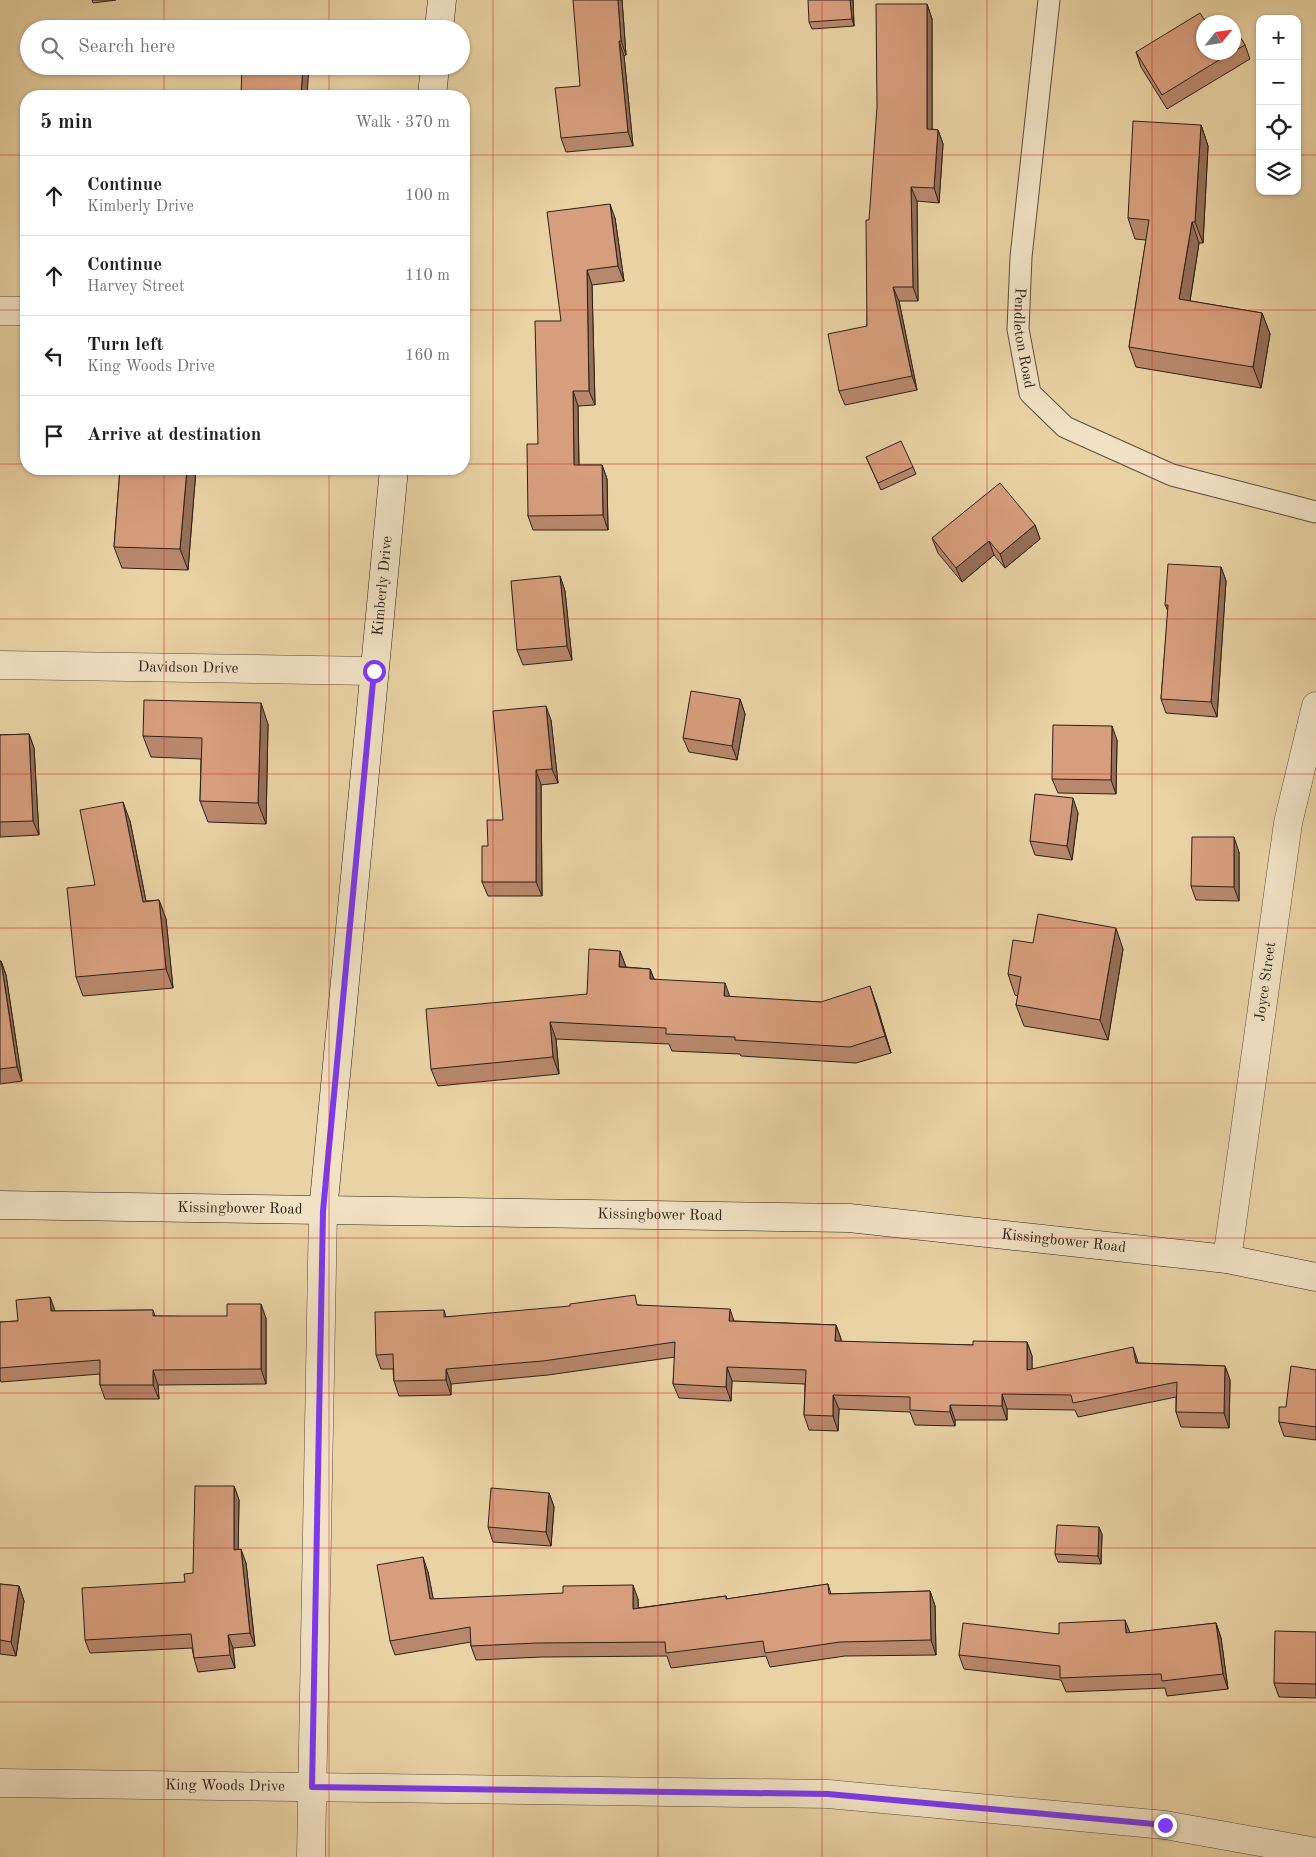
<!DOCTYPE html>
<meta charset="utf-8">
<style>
:root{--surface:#fff;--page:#f6f6f6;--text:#202124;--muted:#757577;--line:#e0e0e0}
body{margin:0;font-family:"Old Standard TT",serif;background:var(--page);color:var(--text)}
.controls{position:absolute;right:15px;top:15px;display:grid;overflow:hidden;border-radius:10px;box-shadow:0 1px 4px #0004}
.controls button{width:45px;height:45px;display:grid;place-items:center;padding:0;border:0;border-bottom:1px solid var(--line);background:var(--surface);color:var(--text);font:25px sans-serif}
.compass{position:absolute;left:1196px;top:15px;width:45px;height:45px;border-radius:50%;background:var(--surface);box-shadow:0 1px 4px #0004;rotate:60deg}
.stop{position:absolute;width:15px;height:15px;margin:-11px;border:4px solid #7c3aed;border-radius:50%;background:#fff}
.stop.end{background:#7c3aed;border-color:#fff;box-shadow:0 1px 5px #0008}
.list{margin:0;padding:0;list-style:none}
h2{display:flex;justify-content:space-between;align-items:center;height:65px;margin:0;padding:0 20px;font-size:21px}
h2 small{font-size:16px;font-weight:400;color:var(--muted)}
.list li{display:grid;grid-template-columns:32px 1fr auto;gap:15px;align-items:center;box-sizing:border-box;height:80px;padding:0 20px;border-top:1px solid var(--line)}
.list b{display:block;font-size:19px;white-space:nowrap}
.list p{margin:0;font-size:16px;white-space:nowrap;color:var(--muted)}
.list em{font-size:16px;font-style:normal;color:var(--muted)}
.icon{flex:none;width:28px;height:28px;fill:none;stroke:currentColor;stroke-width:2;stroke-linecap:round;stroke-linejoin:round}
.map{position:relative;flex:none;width:1316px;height:1857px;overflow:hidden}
.search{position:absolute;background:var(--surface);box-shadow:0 1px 4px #0004;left:20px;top:20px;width:450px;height:55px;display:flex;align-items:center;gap:12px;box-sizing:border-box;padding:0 18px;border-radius:28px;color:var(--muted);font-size:19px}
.panel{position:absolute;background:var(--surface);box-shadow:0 1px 4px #0004;left:20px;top:90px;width:450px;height:385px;border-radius:20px}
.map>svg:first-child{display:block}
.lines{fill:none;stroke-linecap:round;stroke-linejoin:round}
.lane-casing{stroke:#5a4d3b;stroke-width:23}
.street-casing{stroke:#5a4d3b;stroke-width:29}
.secondary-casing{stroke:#2a2118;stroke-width:29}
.lane{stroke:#f1e2c4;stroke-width:21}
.street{stroke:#f1e2c4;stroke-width:28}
.secondary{stroke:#f1e2c4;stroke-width:28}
.wall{fill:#b9886c;stroke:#2a2118}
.shaded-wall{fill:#966f58;stroke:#2a2118}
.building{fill:#d79e7d;stroke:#2a2118}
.route{stroke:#7c3aed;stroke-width:6}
.grid{fill:none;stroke:#d62828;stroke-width:1;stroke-opacity:0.55}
.labels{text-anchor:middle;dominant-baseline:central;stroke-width:4;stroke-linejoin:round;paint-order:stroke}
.street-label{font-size:15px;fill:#2a2118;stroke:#f1e2c4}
</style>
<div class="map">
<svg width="1316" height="1857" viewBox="0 0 1316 1857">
<rect width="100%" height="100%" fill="#e9d2a4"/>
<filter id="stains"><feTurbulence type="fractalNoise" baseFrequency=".004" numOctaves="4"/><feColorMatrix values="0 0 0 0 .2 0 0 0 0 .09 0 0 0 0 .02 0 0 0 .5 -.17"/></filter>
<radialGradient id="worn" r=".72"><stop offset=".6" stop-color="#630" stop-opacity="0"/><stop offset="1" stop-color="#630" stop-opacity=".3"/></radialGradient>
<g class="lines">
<defs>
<g id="lane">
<path id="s1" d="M1049,0L1021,257L1018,329L1030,393L1065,427L1172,475L1316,512"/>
</g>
<g id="street">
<path d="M0,311H26"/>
<path id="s2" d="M0,665L374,671"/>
<path id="s3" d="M1227,1259L1288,823L1316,706"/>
<path id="s4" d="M0,1783L828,1794L1165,1825L1316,1852"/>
<path d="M311,1857L323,1211"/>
</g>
<g id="secondary">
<path d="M439,29L442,0"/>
<path d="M432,96L435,66"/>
<path id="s5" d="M0,1205L849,1218L1227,1259L1316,1277"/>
<path id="s6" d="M323,1211L394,469"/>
</g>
</defs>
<use href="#lane" class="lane-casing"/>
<use href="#street" class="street-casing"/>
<use href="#secondary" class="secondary-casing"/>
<use href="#lane" class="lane"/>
<use href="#street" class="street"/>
<use href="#secondary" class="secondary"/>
</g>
<g class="wall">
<path d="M92,0H116L93,3Z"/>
<path d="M622,0L626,55L624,56L633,146L566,152L561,138L580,86Z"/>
<path d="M853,0L854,26L812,29L809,22Z"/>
<path d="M927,4L932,19V129L938,130L943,144L939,203L917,201L918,301H899L917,390L845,405L839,391L867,326L869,220Z"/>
<path d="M1234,27L1245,45L1250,59L1167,109L1141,67L1136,52H1234Z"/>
<path d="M1201,125L1208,146L1203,243H1199L1190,301L1262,313L1270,334L1261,388L1136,367L1129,347L1146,240L1135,239L1128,218Z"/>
<path d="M615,218L624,281L592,285L595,405L578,406L579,465H602L607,479L608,530H533L528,516L538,444L561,321Z"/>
<path d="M866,457L913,467L916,474L881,490Z"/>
<path d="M120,469H196L188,570L122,568L114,547Z"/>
<path d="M1035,525L1040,539L1005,568L994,555L962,582L938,553L932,538Z"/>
<path d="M1221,567L1226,581L1217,717L1166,713L1161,699L1168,611L1165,605Z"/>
<path d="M560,576L565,591L572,660L523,665L517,650Z"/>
<path d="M740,699L745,714L737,760L689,752L683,738Z"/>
<path d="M551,720L558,783L541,785L542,896H488L482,882L488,846L503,820Z"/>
<path d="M268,724L266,824L208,822L200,801L201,759L151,757L143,736Z"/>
<path d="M29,734L34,748L39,835L0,837V735Z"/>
<path d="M1117,740L1116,794L1058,793L1052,779Z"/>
<path d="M1078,813L1072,860L1035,855L1030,841Z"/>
<path d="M130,821L146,901L159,900L166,919L173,988L83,996L76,977L95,885Z"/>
<path d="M1239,852V901L1196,900L1191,886Z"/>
<path d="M1033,943L1123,949L1108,1040L1024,1026L1016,1005L1018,996L1015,995L1008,974Z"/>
<path d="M620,951L626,967L650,969L654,979L730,997L821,1002L876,1003L891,1053L856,1063L741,1056L740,1054L672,1051L669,1044L556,1039L559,1074L438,1086L431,1069L587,994Z"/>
<path d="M0,961H1L6,975L22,1081L0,1084Z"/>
<path d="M50,1297L55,1311L153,1310L155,1316L266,1318V1384L158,1385L159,1399H105L100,1385V1374L1,1382L0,1379V1322L18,1321Z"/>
<path d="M639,1305L734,1321L836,1325L841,1339V1342L973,1345L1027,1342L1032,1356V1369L1138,1363L1225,1366L1230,1380L1229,1428L1181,1427L1176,1412V1397L1078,1417L1075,1410L1007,1409V1420H955V1426L915,1425L910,1412L839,1409L838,1431L809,1430L804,1415L805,1384L732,1381L731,1401L679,1398L673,1384L675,1357L548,1375L451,1384V1395L399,1396L394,1381L393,1369H381L376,1355L444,1310L446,1317Z"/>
<path d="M1316,1370V1440L1284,1436L1279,1422L1286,1407Z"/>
<path d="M234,1486L239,1500L238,1550L246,1563L255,1646L233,1648L235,1668L198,1672L194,1658L192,1648L90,1653L85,1640L185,1582L193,1573Z"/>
<path d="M549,1493L554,1507L551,1546L493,1542L488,1527Z"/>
<path d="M1102,1534L1101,1564L1058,1562L1055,1554Z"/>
<path d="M428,1572L433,1599H638V1608L726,1596L727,1599L828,1584L831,1594L930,1591L935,1606L936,1655L845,1656L770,1667L766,1656L671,1668L667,1656L542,1657L476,1660L471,1646V1642L395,1655L390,1641Z"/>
<path d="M0,1584L19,1586L24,1601L16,1656L0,1654Z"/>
<path d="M1216,1623L1221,1638L1228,1689L1167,1696L1165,1688L1066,1692L1061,1680L964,1669L959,1655L1059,1634L1130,1633Z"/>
<path d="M1316,1632V1698L1279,1697L1274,1683Z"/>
</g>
<g class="shaded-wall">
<path d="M618,0H622L626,55L621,41Z"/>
<path d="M850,0H853L854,26L852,19Z"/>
<path d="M927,4L932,19V143L927,129Z"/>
<path d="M619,41L624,56L633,146L628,132Z"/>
<path d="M303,66H309L307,96H301Z"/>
<path d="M1201,125L1208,146L1203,243L1195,222Z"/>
<path d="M938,130L943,144L939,203L934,188Z"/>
<path d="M911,187L917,201L918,301L913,287Z"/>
<path d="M610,204L615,218L624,281L618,266Z"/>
<path d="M1192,222L1199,243L1187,320L1179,299Z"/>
<path d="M587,270L592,285L595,405L589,391Z"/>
<path d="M893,287L899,301L917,390L912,376Z"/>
<path d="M1262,313L1270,334L1261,388L1253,367Z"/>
<path d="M573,391L578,406L579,479L574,465Z"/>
<path d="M602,465L607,479L608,530L603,515Z"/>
<path d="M187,469H196L188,570L180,549Z"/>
<path d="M1035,525L1040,539L1005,568L1000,554Z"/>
<path d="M989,541L994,555L962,582L956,568Z"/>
<path d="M1221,567L1226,581L1217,717L1211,702Z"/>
<path d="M560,576L565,591L572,660L567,646Z"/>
<path d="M740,699L745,714L737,760L732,746Z"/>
<path d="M261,703L268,724L266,824L258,803Z"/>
<path d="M546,706L551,720L558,783L552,769Z"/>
<path d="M1112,726L1117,740L1116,794L1111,780Z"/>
<path d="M29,734L34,748L39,835L33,821Z"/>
<path d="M536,770L541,785L542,896L536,882Z"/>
<path d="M1073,798L1078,813L1072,860L1067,846Z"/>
<path d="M123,802L130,821L150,921L143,902Z"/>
<path d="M1234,837L1239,852V901L1234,887Z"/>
<path d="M159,900L166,919L173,988L166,969Z"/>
<path d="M1116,928L1123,949L1108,1040L1100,1020Z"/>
<path d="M620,951L626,967H619Z"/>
<path d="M1,961L6,975L22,1081L17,1067Z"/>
<path d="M650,969L656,985L650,979Z"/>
<path d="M725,983L731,1000L724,996Z"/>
<path d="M870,986L876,1003L891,1053L885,1036Z"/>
<path d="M550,1022L556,1039L559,1074L553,1057Z"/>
<path d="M50,1297L55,1311H51Z"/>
<path d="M261,1304L266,1318V1384L261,1369Z"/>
<path d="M730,1309L735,1324L729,1321Z"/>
<path d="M836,1325L841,1339L840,1356L835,1341Z"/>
<path d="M1027,1342L1032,1356V1384L1027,1370Z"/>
<path d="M1133,1347L1138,1362L1141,1377L1136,1363Z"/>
<path d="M1225,1366L1230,1380L1229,1428L1224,1413Z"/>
<path d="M727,1367L732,1381L731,1401L726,1387Z"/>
<path d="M446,1369L451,1384V1395L446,1380Z"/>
<path d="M153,1370L158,1385L159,1399L153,1385Z"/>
<path d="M1002,1394L1007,1409V1420L1002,1406Z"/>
<path d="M833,1395L839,1409L838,1431L833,1416Z"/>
<path d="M950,1405L955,1420V1426L950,1412Z"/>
<path d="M234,1486L239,1500L238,1563L234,1550Z"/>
<path d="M549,1493L554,1507L551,1546L546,1532Z"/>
<path d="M1099,1527L1102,1534L1101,1564L1098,1556Z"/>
<path d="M241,1549L246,1563L255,1646L250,1633Z"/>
<path d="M423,1557L428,1572L436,1613L430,1599Z"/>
<path d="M633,1585L638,1599L639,1623L633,1609Z"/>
<path d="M19,1586L24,1601L16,1656L11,1642Z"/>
<path d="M930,1591L935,1606L936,1655L931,1640Z"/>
<path d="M1125,1620L1131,1635L1126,1633Z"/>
<path d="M1216,1623L1221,1638L1228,1689L1223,1674Z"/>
<path d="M228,1635L233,1648L235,1668L230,1655Z"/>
</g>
<g class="building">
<path d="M573,0H618L621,41H619L628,132L561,138L555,88L580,86Z"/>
<path d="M808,0H850L852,19L809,22Z"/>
<path d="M876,4H927V129L938,130L934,188L911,187L913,287H893L912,376L839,391L828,334L867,326L866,220H869L877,107Z"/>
<path d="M1200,13L1206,22H1204V52H1232L1162,95L1136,52Z"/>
<path d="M1234,27L1245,45L1234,51Z"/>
<path d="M242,66H303L301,96H241Z"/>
<path d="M1133,121L1201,125L1195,222H1192L1179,299L1262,313L1253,367L1129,347L1149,220L1128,218Z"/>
<path d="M610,204L618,266L587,270L589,391H573L574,465H602L603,515L528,516L527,444H538L535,321H561L547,212Z"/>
<path d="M901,441L913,467L878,483L866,457Z"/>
<path d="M120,469H187L180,549L114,547Z"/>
<path d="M1000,483L1035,525L1000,554L989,541L956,568L932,538Z"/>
<path d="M1168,564L1221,567L1211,702L1161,699L1168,605H1165Z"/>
<path d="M560,576L567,646L517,650L511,581Z"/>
<path d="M691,691L740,699L732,746L683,738Z"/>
<path d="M144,700L261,703L258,803L200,801L202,738L143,736Z"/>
<path d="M546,706L552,769L536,770V882H482V846H488L487,820H503L493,711Z"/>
<path d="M1053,725L1112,726L1111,780L1052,779Z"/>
<path d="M29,734L33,821L0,822V735Z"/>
<path d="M1035,794L1073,798L1067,846L1030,841Z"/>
<path d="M123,802L143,902L159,900L166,969L76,977L67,888L95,885L80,810Z"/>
<path d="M1192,837H1234V887L1191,886Z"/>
<path d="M1038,914L1116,928L1100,1020L1016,1005L1021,977L1008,974L1013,940L1033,943Z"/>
<path d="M589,949L620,951L619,967L650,969V979L725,983L724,996L821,1002L870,986L885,1036L850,1047L735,1040V1037L666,1034V1028L550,1022L553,1057L431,1069L426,1009L587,994Z"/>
<path d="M0,961H1L17,1067L0,1069Z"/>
<path d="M635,1295L637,1305L730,1309L729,1321L836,1325L835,1341L973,1345V1341L1027,1342V1370L1133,1347L1136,1363L1225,1366L1224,1413L1176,1412L1177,1382L1073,1403L1071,1395L1002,1394V1406L950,1405V1412L910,1410V1397L833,1395V1416L804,1415L806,1370L727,1367L726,1387L673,1384L675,1342L543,1361L446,1369V1380L394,1381L393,1354L376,1355L375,1312L444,1310V1317L570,1306V1304Z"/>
<path d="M50,1297L51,1311L153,1310V1316H227V1304H261V1369L153,1370V1385H100V1360L0,1368V1322L18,1321L16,1300Z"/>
<path d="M1291,1366L1316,1370V1427L1279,1422V1407H1286Z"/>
<path d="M195,1486H234V1550L241,1549L250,1633L228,1635L230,1655L194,1658L191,1634L85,1640L82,1588L185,1582L184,1574L193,1573Z"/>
<path d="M491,1488L549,1493L546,1532L488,1527Z"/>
<path d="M1057,1525L1099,1527L1098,1556L1055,1554Z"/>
<path d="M423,1557L430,1599L563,1593V1586L633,1585V1609L726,1596V1599L828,1584L829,1594L930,1591L931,1640L840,1642L765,1653L763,1641L666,1653L665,1642L537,1643L471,1646L470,1627L390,1641L377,1565Z"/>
<path d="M0,1584L19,1586L11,1642L0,1640Z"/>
<path d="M1125,1620L1126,1633L1216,1623L1223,1674L1162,1681L1161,1674L1060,1678V1666L959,1655L963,1623L1059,1634V1623Z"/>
<path d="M1275,1631L1316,1632V1684L1274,1683Z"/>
</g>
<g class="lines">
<path class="route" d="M374,671L323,1211L312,1787L828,1794L1165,1825"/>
</g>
<path class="grid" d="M164,0V29M329,0V29M493,0V1857M658,0V1857M822,0V1857M987,0V1857M1152,0V1857M164,66V96M329,66V96M0,155H26M464,155H1260M1297,155H1316M0,310H26M464,310H1316M0,464H26M464,464H1316M164,469V1857M329,469V1857M0,619H1316M0,774H1316M0,928H1316M0,1083H1316M0,1238H1316M0,1393H1316M0,1548H1316M0,1702H1316"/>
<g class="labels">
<g class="street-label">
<text stroke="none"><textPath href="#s1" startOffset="340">Pendleton Road</textPath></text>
<text stroke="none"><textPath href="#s6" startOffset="628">Kimberly Drive</textPath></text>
<text stroke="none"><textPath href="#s2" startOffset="188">Davidson Drive</textPath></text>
<text stroke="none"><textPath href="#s3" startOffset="280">Joyce Street</textPath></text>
<text stroke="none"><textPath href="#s5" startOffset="240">Kissingbower Road</textPath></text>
<text stroke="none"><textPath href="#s5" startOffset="660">Kissingbower Road</textPath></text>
<text stroke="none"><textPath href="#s5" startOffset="1065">Kissingbower Road</textPath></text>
<text stroke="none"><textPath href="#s4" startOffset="225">King Woods Drive</textPath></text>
</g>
</g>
<rect width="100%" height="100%" filter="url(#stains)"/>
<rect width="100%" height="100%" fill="url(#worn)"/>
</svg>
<div class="controls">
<button>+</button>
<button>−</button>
<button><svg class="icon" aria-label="locate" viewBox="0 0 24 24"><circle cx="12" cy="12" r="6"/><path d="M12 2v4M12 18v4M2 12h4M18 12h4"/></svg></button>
<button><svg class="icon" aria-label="layers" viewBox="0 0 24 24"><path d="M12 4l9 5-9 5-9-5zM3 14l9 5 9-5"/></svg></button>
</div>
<svg class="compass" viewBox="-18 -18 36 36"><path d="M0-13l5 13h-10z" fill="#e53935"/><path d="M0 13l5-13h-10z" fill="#757577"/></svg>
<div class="stop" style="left:374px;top:671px"></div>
<div class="stop end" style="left:1165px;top:1825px"></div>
<div class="search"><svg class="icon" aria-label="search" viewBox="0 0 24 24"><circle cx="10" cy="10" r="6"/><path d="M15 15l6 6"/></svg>Search here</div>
<section class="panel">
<h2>5 min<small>Walk · 370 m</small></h2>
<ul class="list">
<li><svg class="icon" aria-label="ahead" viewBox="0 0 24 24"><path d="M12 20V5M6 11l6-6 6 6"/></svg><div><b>Continue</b><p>Kimberly Drive</p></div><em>100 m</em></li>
<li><svg class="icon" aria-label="ahead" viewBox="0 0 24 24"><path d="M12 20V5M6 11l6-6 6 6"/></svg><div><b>Continue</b><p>Harvey Street</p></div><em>110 m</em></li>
<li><svg class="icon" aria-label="left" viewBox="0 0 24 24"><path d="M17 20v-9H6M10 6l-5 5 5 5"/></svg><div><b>Turn left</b><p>King Woods Drive</p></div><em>160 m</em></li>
<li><svg class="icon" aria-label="arrive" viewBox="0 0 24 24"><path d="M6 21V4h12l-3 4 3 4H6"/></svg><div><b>Arrive at destination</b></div></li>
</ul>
</section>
</div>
